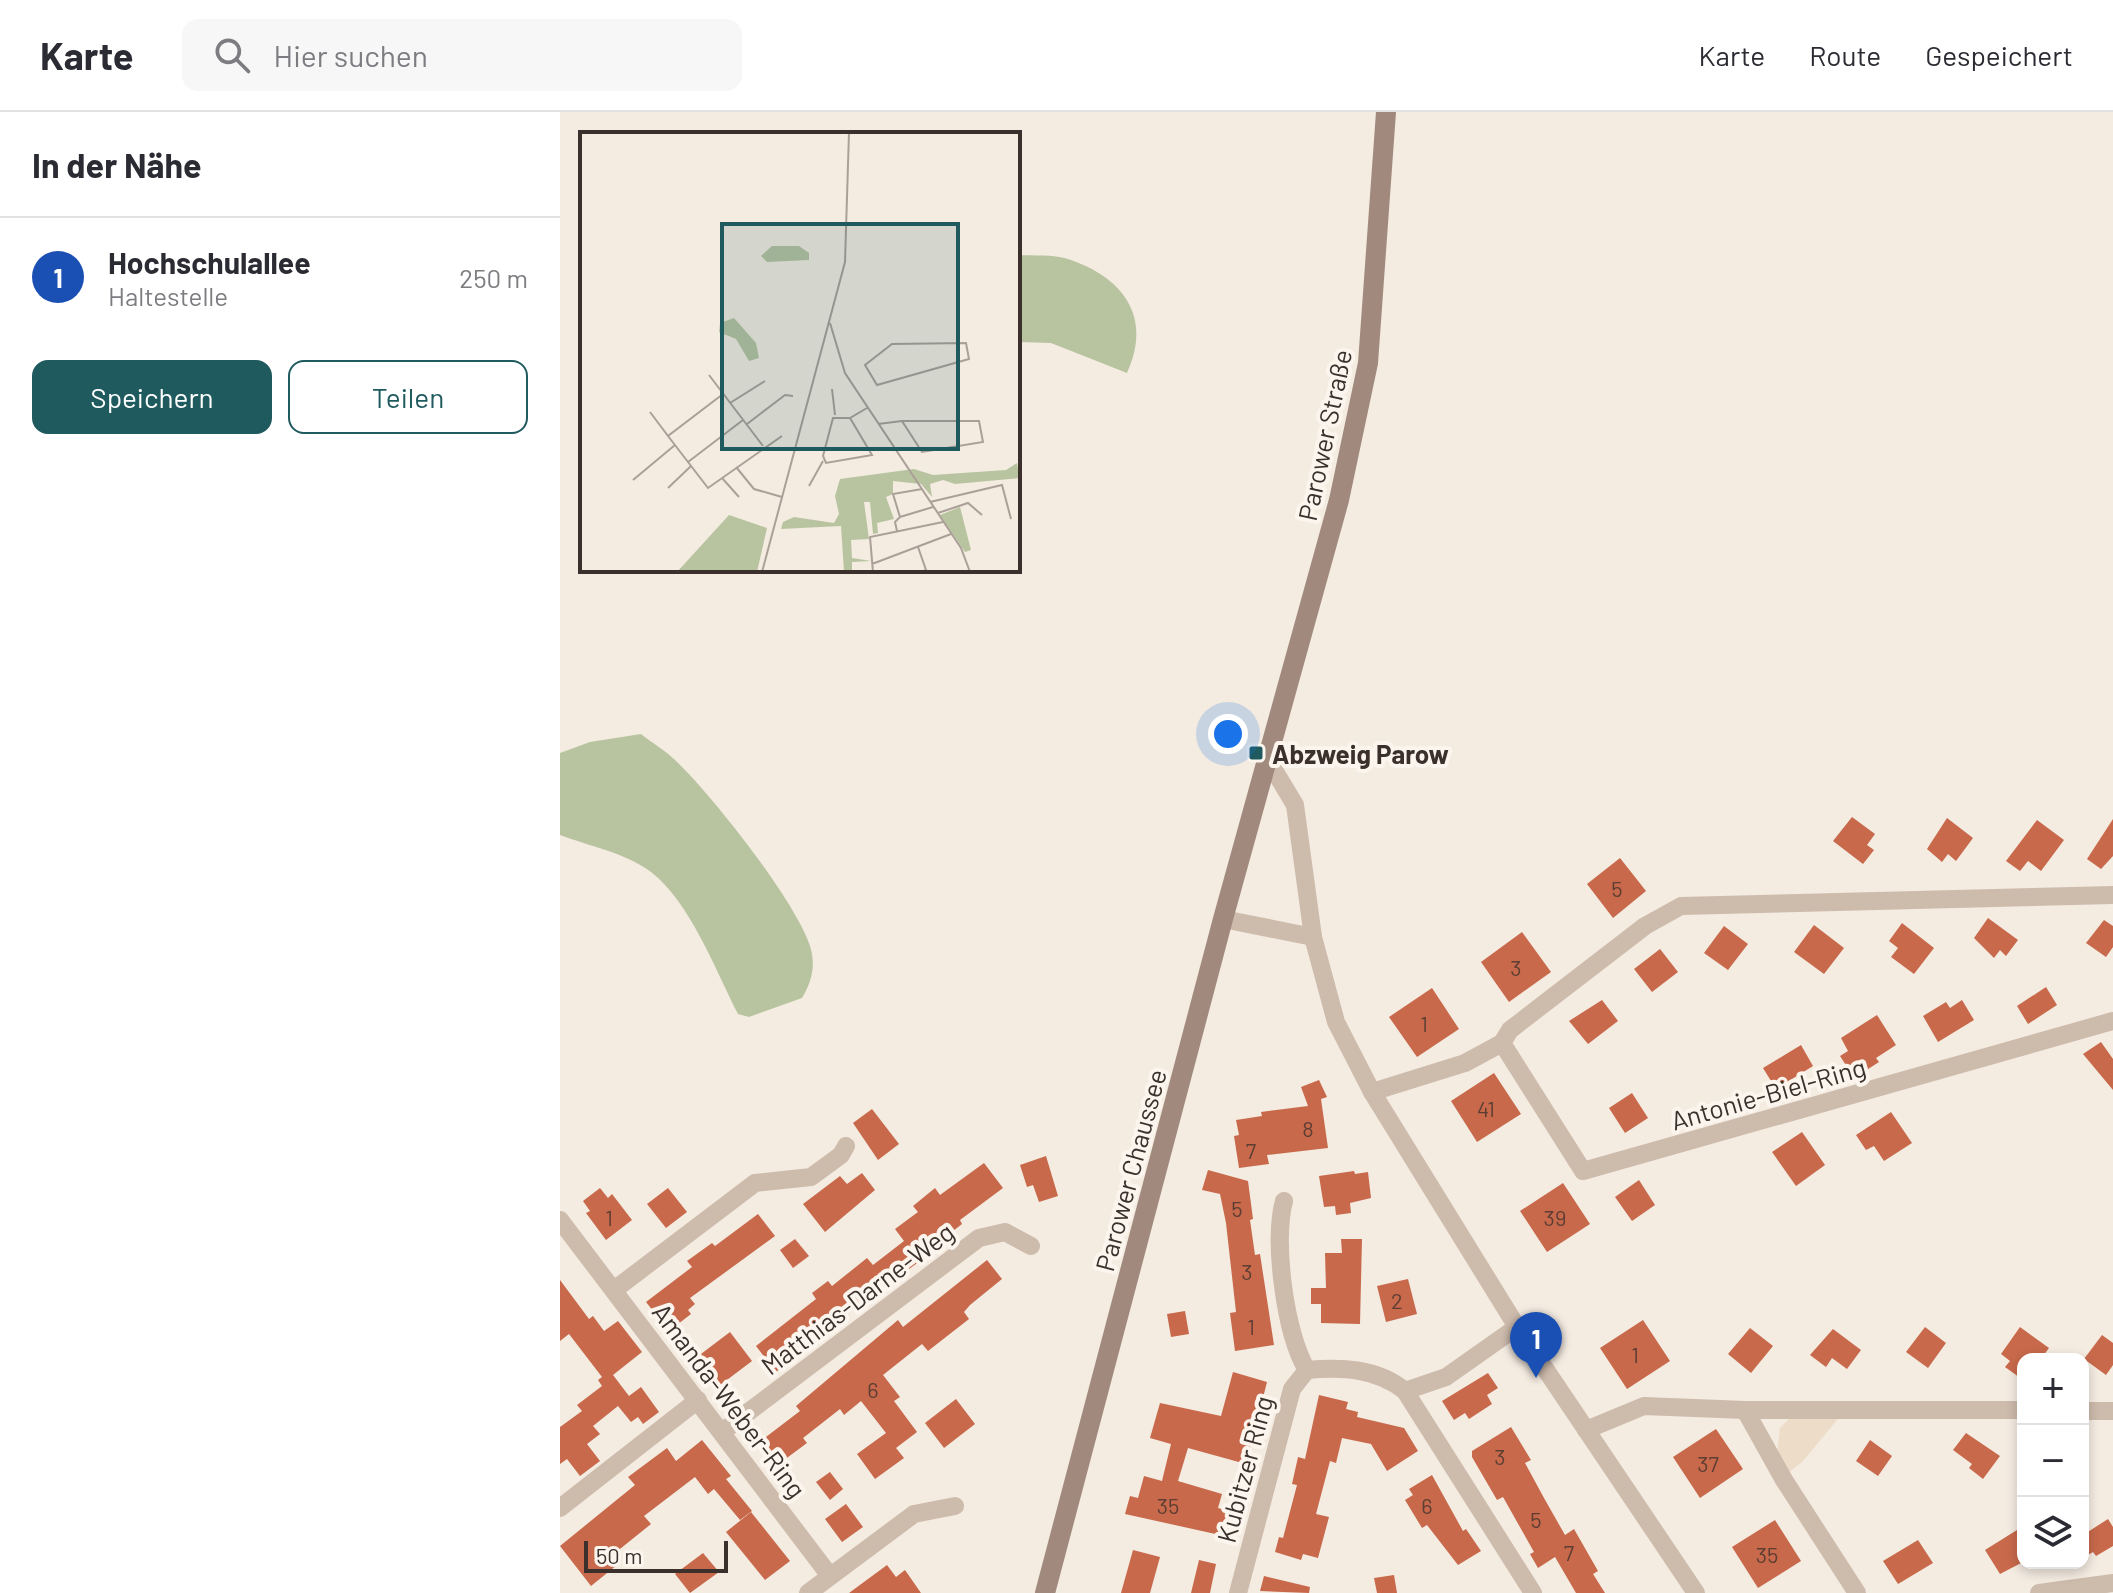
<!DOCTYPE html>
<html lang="de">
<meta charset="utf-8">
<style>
:root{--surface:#fff;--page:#f7f7f7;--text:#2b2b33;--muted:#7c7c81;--line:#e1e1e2;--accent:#1f5a5e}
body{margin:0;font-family:Barlow,sans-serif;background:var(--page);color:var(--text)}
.controls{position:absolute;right:24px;bottom:24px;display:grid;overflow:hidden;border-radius:16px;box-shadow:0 4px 12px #0003}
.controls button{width:72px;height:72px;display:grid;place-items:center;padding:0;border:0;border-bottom:2px solid var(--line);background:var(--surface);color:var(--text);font:40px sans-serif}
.scale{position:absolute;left:24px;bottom:20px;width:144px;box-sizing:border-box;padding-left:8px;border:4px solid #3b302b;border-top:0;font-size:22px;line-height:28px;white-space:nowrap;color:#3b302b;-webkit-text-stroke:6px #fbf5ee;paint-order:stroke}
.you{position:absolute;left:668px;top:622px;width:28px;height:28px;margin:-20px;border:6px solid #fff;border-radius:50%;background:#1a73e8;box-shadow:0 0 0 12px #1a73e833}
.badge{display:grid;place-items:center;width:52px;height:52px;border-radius:50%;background:var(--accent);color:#fff;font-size:26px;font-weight:700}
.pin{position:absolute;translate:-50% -66px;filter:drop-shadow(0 2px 4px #0008)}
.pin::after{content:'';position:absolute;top:42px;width:28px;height:24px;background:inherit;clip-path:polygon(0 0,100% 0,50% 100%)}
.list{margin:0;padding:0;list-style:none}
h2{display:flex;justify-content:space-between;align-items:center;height:104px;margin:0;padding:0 32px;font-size:34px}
h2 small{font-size:26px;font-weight:400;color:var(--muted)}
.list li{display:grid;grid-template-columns:52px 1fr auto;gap:24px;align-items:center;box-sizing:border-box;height:120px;padding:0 32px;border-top:2px solid var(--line)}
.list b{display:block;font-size:30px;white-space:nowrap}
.list p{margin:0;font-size:26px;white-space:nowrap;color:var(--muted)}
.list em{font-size:26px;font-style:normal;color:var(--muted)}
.actions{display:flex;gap:16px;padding:24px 32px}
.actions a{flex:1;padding:18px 0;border:2px solid var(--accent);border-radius:16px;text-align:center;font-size:28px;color:var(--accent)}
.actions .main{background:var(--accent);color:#fff}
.icon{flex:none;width:44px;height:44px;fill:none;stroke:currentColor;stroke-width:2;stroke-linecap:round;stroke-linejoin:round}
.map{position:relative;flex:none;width:1553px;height:1481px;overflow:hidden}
header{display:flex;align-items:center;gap:48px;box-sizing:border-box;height:112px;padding:0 40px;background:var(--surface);border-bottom:2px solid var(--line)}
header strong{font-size:38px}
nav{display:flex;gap:44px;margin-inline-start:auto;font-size:28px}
.search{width:560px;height:72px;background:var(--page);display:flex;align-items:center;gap:20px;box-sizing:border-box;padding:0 28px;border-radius:16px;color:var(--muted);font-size:30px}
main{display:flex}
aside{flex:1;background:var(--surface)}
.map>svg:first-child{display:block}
.green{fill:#b8c4a0}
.plaza{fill:#ecdcc8}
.building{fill:#c8694b}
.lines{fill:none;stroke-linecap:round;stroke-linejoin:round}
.street{stroke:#cdbbac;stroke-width:18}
.secondary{stroke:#a18a7d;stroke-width:20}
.poi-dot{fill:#1f5a5e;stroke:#fbf5ee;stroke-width:3}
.labels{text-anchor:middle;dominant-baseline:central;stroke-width:8;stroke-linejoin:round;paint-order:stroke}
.number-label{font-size:22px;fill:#5e3e33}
.street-label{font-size:26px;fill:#3b302b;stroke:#fbf5ee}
.poi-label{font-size:26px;font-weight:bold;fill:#3b302b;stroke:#fbf5ee;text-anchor:start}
.inset-road{fill:none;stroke:#aaa098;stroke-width:2}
.view{fill:#1f5a5e;fill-opacity:0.15;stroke:#1f5a5e;stroke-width:4}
.inset-edge{fill:none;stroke:#3b302b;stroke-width:4}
</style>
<header>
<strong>Karte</strong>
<div class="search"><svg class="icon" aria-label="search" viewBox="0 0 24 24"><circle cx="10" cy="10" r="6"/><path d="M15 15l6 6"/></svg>Hier suchen</div>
<nav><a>Karte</a><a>Route</a><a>Gespeichert</a></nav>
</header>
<main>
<aside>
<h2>In der Nähe<small></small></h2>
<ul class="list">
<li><span class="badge" style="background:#1a4fb4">1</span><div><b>Hochschulallee</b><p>Haltestelle</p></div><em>250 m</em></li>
</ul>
<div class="actions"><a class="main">Speichern</a><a>Teilen</a></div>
</aside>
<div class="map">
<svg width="1553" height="1481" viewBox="0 0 1553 1481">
<rect width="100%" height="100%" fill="#f4ebe1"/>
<g class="green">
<path d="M458,143C473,144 493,142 508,147C563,165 593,205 567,261L491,231L458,230Z"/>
<path d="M81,622C92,631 105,638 115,648C151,682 235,788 250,834C256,853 252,869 242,886L189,905L178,902C156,859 130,790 91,760C66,741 29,734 0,723V641L30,630Z"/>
</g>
<path class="plaza" d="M1281,1303L1243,1349L1228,1361L1217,1342L1220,1316L1230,1306Z"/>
<g class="building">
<path d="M1292,705L1315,722L1307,733L1314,738L1303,752L1273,729Z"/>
<path d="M1387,706L1413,726L1396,749L1388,742L1382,750L1367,737Z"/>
<path d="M1553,707V744L1541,757L1527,747Z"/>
<path d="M1477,708L1504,728L1481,759L1468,749L1460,759L1446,749Z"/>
<path d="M1060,746L1086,779L1053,806L1027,772Z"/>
<path d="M1428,806L1458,828L1446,844L1440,838L1434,846L1414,826Z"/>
<path d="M1544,808L1553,814V835L1546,845L1526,831Z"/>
<path d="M1342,811L1374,836L1354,862L1331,845L1338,836L1329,829Z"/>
<path d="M1254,813L1284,836L1264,862L1234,840Z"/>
<path d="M1164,814L1188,832L1168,858L1144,841Z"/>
<path d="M962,820L991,860L949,890L921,850Z"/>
<path d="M1100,837L1118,860L1092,880L1074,857Z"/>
<path d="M1486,875L1497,893L1468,912L1457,894Z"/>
<path d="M872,876L899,917L857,945L829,905Z"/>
<path d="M1042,888L1058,909L1028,932L1009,909Z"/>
<path d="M1402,888L1414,908L1378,930L1363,904L1386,890L1390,896Z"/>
<path d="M1317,903L1336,933L1316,946L1319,950L1302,961L1299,955L1291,961L1280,944L1288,939L1281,926Z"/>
<path d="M1541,930L1553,947V978L1523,942Z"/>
<path d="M1241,933L1253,954L1216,977L1203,956Z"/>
<path d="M934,961L961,1002L917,1030L891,989Z"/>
<path d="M759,968L767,985L761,987L768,1036L707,1043L709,1052L679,1056L674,1024L679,1023L676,1008L702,1004L701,1000L748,994L741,975Z"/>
<path d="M1072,981L1088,1006L1065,1021L1049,996Z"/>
<path d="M312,997L339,1032L318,1048L293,1011Z"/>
<path d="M1331,1000L1352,1031L1324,1049L1314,1034L1306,1038L1296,1023Z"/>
<path d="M1242,1020L1265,1053L1236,1074L1212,1040Z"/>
<path d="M486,1044L498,1084L479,1090L473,1073L467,1075L460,1053Z"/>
<path d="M424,1051L443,1076L400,1108L402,1112L357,1147L360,1149L234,1241L237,1244L216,1260L196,1234L256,1187L252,1181L268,1169L272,1174L307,1146L313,1153L344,1129L335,1117L358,1100L353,1094L375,1076L380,1083Z"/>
<path d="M648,1058L688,1069L693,1107L690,1108L695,1143L700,1142L714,1233L675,1239L670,1201L676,1200L666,1111L660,1082L642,1078Z"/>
<path d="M794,1059L795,1062L808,1060L811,1086L790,1091L791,1101L776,1103L775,1094L764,1095L759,1064Z"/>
<path d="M302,1061L315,1078L265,1120L243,1092L280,1064L287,1072Z"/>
<path d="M1079,1068L1095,1093L1072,1109L1055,1085Z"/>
<path d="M1003,1071L1030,1112L987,1140L960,1099Z"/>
<path d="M40,1076L48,1086L52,1082L72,1108L46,1128L26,1101L30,1099L23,1089Z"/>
<path d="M108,1076L127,1100L106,1116L87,1092Z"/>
<path d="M198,1102L215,1124L130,1186L135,1192L128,1198L131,1202L109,1219L86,1190L132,1155L127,1149L152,1131L155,1134Z"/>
<path d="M235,1127L249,1144L233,1156L220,1138Z"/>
<path d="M781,1127H802L800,1212L761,1211V1192H751V1176H766L765,1141H782Z"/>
<path d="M427,1148L442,1167L410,1193L404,1200L409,1207L368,1239L362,1232L323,1263L340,1285L334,1289L357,1320L336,1336L344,1346L315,1367L297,1342L326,1321L301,1289L284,1303L280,1297L243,1326L247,1331L220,1351L202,1328L240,1299L236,1294L338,1208L343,1215Z"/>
<path d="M848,1167L857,1202L826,1210L817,1174Z"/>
<path d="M0,1168L29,1207L33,1204L44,1219L58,1209L82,1240L53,1263L69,1284L81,1275L99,1300L83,1312L78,1305L71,1310L58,1294L33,1314L40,1322L27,1332L40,1349L20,1364L7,1347L0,1352V1315L22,1299L17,1293L42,1274L38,1268L42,1265L9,1222L0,1229Z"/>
<path d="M625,1199L629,1222L611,1225L607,1202Z"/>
<path d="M1083,1208L1110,1249L1067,1277L1040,1236Z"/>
<path d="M1365,1215L1386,1231L1368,1256L1346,1240Z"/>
<path d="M1460,1215L1489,1236L1481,1247H1463V1268L1445,1255L1450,1249L1441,1242Z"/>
<path d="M1190,1216L1213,1234L1191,1261L1168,1242Z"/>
<path d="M1273,1217L1301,1238L1287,1257L1272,1246L1266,1255L1250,1243Z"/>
<path d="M170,1220L192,1249L159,1274L137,1245Z"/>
<path d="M1542,1223L1553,1231V1253L1546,1263L1524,1247Z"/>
<path d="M673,1260L707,1270L686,1352L628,1336L618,1369L662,1382L658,1396L676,1401L669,1425L565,1402L570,1384L578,1386L584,1364L602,1369L611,1332L590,1326L600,1291L661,1304Z"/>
<path d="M928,1261L938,1276L927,1283L932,1292L909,1307L905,1301L894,1308L882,1289Z"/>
<path d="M759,1283L788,1290L786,1297L798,1300L797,1305L844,1316L858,1339L827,1359L811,1332L782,1326L776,1351L770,1349L756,1402L769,1405L758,1446L743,1442L741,1448L715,1440L719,1425L723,1426L737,1373L732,1372L738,1345L745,1347Z"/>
<path d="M396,1287L415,1312L384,1336L365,1311Z"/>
<path d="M951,1315L971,1348L965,1351L984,1386L1005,1423L1014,1417L1038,1459L1033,1462L1045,1481H1016L995,1445L978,1456L970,1442L974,1440L943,1385L937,1388L912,1345V1339Z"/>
<path d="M1156,1317L1183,1357L1140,1386L1113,1345Z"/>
<path d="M1406,1321L1440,1344L1423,1367L1409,1356L1412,1352L1393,1338Z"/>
<path d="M142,1328L171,1364L166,1367L192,1399L180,1408L154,1377L148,1382L135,1365L84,1404L91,1412L50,1445L57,1453L31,1474L0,1434L75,1373L68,1365L107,1336L116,1349Z"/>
<path d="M1310,1328L1332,1344L1318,1364L1296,1349Z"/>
<path d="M270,1360L283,1377L270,1388L256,1370Z"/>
<path d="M872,1363L903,1419L906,1417L921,1439L898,1453L867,1413L862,1416L845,1388L853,1383L849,1377Z"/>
<path d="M286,1392L303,1415L282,1430L265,1407Z"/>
<path d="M191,1400L230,1449L205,1468L166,1420Z"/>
<path d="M1548,1407L1553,1415V1434L1536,1444L1533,1440L1523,1446V1423Z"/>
<path d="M1215,1408L1241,1449L1198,1476L1172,1435Z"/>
<path d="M1457,1418L1463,1428V1450L1440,1462L1425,1438Z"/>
<path d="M1358,1428L1373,1451L1338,1472L1323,1449Z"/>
<path d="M573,1438L600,1445L590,1481H561Z"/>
<path d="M143,1441L159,1460L130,1481L115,1462Z"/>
<path d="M639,1448L656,1452L650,1481H631Z"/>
<path d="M327,1453L336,1465L345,1458L361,1481H289Z"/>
<path d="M834,1463L837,1481H817L814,1466Z"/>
<path d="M704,1464L750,1475L749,1481L700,1479Z"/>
</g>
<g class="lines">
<g class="street">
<path d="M708,648L735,693L753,825L776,910L812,980L957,1215L1136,1481"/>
<path d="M1553,783L1121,794L1085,814L950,918L942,931L1023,1059L1553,909"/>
<path d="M663,807L753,825"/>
<path d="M812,980L905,951L942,931"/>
<path d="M724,1089C713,1129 725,1222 747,1258"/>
<path d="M0,1108L270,1464"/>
<path d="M54,1178L195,1071L251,1065L281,1043L286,1034"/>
<path d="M845,1279L886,1265L957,1215"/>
<path d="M1523,1299H1553"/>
<path d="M1026,1318L1084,1294L1185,1298"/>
<path d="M162,1320L419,1126L445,1120L471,1134"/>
<path d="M0,1396L138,1288"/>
<path d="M248,1481L354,1402L395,1394"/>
<path d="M678,1481L732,1277L747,1258C782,1255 817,1256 845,1279L973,1481"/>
<path d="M1297,1481L1224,1368L1185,1298H1463"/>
<path d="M1479,1481L1553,1471"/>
</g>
<path class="secondary" d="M485,1481L663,807L779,388L808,251L826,0"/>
</g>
<rect class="poi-dot" x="688" y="633" width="16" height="16" rx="4"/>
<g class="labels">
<g class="number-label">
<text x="1057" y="776">5</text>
<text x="956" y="855">3</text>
<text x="864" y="911">1</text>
<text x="926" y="996">41</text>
<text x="748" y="1016">8</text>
<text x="691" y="1038">7</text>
<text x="677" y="1096">5</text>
<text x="49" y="1105">1</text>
<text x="995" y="1105">39</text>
<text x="687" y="1159">3</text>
<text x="837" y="1188">2</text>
<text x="691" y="1214">1</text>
<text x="1075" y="1242">1</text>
<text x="313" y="1277">6</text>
<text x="940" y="1344">3</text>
<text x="1148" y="1351">37</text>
<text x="608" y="1393">35</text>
<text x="867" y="1393">6</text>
<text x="976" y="1407">5</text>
<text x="1009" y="1440">7</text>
<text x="1207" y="1442">35</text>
</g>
<g class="street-label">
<text transform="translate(764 323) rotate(-78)">Parower Straße</text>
<text transform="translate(1208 981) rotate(-16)">Antonie-Biel-Ring</text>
<text transform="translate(570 1058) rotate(-75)">Parower Chaussee</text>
<text transform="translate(297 1186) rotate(-37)">Matthias-Darne-Weg</text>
<text transform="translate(170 1288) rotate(53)">Amanda-Weber-Ring</text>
<text transform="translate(684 1357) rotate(-75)">Kubitzer Ring</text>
</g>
<g class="poi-label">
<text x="712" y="641">Abzweig Parow</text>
</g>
</g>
<g transform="translate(20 20)">
<rect width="440" height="440" fill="#f4ebe1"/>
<path d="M192,114H219L229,121V128L187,130L181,124ZM154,186L176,211L179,226L169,229L156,207L139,200L140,191ZM437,331L440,346L375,352L363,348L350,352L352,365L341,352L313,349V362L306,365L314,387L297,391L298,401L293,402L290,370H284L289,407L271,408L272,426L291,429L272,430V440H264L261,394L201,397L203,390L214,385L254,391L259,382L255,364L260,347L334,337L353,343L426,338ZM380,375L391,418L385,420L360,383ZM149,383L187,396L177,440H97Z" fill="#b8c4a0"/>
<path class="inset-road" d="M250,191L265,241L381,416L390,440M386,211L389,227L297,253L285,233L312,212ZM129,243L183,314M252,257L255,283M143,262L88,304L128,356L202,304M150,271L185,249M70,280L88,304M270,286L292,323L246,331L243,324L253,286H270L287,276M322,289H399L403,310L342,320ZM167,292L205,263L213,264M298,292L322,289M108,330L163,288M156,335L174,357L202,365M142,346L159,365M53,348L95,313M229,354L243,329M88,356L111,334M350,370L422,353L431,387M358,381L388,371L402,383M320,385L313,362L342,357M317,399L315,390L320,385L353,375M338,415L346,438L341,440M292,432L371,402M182,440L265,130L269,0M293,440L290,405L363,390"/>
<path class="view" d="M142,92H378V317H142Z"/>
<rect width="440" height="440" class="inset-edge"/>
</g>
</svg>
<div class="controls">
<button>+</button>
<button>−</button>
<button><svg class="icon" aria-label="layers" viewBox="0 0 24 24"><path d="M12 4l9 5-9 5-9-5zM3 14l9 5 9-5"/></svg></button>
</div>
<div class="scale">50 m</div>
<div class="you"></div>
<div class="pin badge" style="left:976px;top:1266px;background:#1a4fb4">1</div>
</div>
</main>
